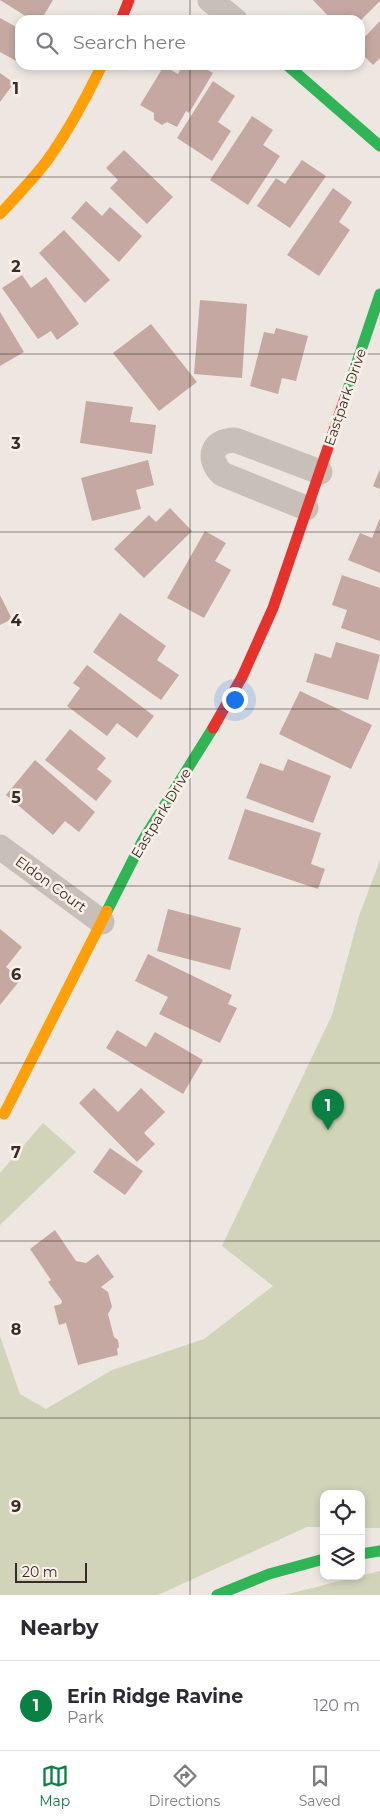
<!DOCTYPE html>
<style>
:root{--surface:#fff;--page:#f7f7f7;--text:#2b2b33;--muted:#7c7c81;--line:#e1e1e2;--accent:#0b8043}
body{margin:0;font-family:Montserrat,sans-serif;background:var(--page);color:var(--text)}
.controls{position:absolute;right:15px;bottom:15px;display:grid;overflow:hidden;border-radius:10px;box-shadow:0 2px 8px #0003}
.controls button{width:45px;height:45px;display:grid;place-items:center;padding:0;border:0;border-bottom:1px solid var(--line);background:var(--surface);color:var(--text);font:25px sans-serif}
.scale{position:absolute;left:15px;bottom:12px;width:72px;box-sizing:border-box;padding-left:5px;border:2px solid #392b27;border-top:0;font-size:14px;line-height:18px;white-space:nowrap;color:#392b27;-webkit-text-stroke:4px #fbf1e8;paint-order:stroke}
.you{position:absolute;left:234px;top:699px;width:18px;height:18px;margin:-12px;border:4px solid #fff;border-radius:50%;background:#1a73e8;box-shadow:0 0 0 8px #1a73e833}
.badge{display:grid;place-items:center;width:32px;height:32px;border-radius:50%;background:var(--accent);color:#fff;font-size:16px;font-weight:700}
.pin{position:absolute;translate:-50% -41px;filter:drop-shadow(0 1px 2px #0008)}
.pin::after{content:'';position:absolute;top:26px;width:18px;height:15px;background:inherit;clip-path:polygon(0 0,100% 0,50% 100%)}
.list{margin:0;padding:0;list-style:none}
h2{display:flex;justify-content:space-between;align-items:center;height:65px;margin:0;padding:0 20px;font-size:21px}
h2 small{font-size:16px;font-weight:400;color:var(--muted)}
.list li{display:grid;grid-template-columns:32px 1fr auto;gap:15px;align-items:center;box-sizing:border-box;height:90px;padding:0 20px;border-top:1px solid var(--line)}
.list b{display:block;font-size:19px;white-space:nowrap}
.list p{margin:0;font-size:16px;white-space:nowrap;color:var(--muted)}
.list em{font-size:16px;font-style:normal;color:var(--muted)}
.icon{flex:none;width:28px;height:28px;fill:none;stroke:currentColor;stroke-width:2;stroke-linecap:round;stroke-linejoin:round}
.map{position:relative;flex:none;width:380px;height:1595px;overflow:hidden}
.search{position:absolute;background:var(--surface);box-shadow:0 2px 8px #0003;left:15px;right:15px;top:15px;height:55px;display:flex;align-items:center;gap:12px;box-sizing:border-box;padding:0 18px;border-radius:15px;color:var(--muted);font-size:19px}
.sheet{height:155px;background:var(--surface)}
nav{display:flex;justify-content:space-around;align-items:center;box-sizing:border-box;height:70px;border-top:1px solid var(--line);background:var(--surface);font-size:14px;color:var(--muted)}
nav a{display:grid;justify-items:center;gap:2px}
nav .on{color:var(--accent)}
.map>svg:first-child{display:block}
.green{fill:#d1d4b9}
.building{fill:#c4a8a1}
.lines{fill:none;stroke-linecap:round;stroke-linejoin:round}
.street{stroke:#c8bfb9;stroke-width:25}
.fast{stroke:#30b455;stroke-width:11}
.slow{stroke:#ff9f0a;stroke-width:11}
.jam{stroke:#e5322d;stroke-width:11}
.grid{fill:none;stroke:#392b27;stroke-width:1;stroke-opacity:0.55}
.labels{text-anchor:middle;dominant-baseline:central;stroke-width:5;stroke-linejoin:round;paint-order:stroke}
.street-label{font-size:14px;fill:#392b27;stroke:#fbf1e8}
.grid-label{font-size:16px;text-anchor:middle;font-weight:bold;fill:#392b27;stroke:#fbf1e8;stroke-width:5;stroke-linejoin:round;paint-order:stroke}
</style>
<div class="map">
<svg width="380" height="1595" viewBox="0 0 380 1595">
<rect width="100%" height="100%" fill="#eee7e1"/>
<g class="green">
<path d="M380,860V1528H361V1494H324V1527H307L158,1595H0V1336L20,1394L46,1409L112,1370L204,1339L273,1286L222,1246L332,1015L359,916Z"/>
<path d="M43,1123L76,1152L0,1225V1173Z"/>
<path d="M380,1571V1595H284Z"/>
</g>
<g class="building">
<path d="M0,0H53L41,20H32Z"/>
<path d="M313,0H380V1L361,20H332Z"/>
<path d="M0,18L20,29V63L0,52Z"/>
<path d="M380,21V58L373,65L360,52V42Z"/>
<path d="M183,65H199L213,73L189,113L186,111L177,127L167,122L162,125L154,120V113L140,105L164,66L178,74Z"/>
<path d="M0,73L14,83L0,102Z"/>
<path d="M213,81L235,96L218,122L231,131L212,161L177,138Z"/>
<path d="M252,116L273,130L263,145L280,156L248,205L210,180Z"/>
<path d="M124,150L173,197L147,224L110,188L118,180L106,168Z"/>
<path d="M302,160L326,176L290,228L257,206L276,178L285,184Z"/>
<path d="M333,188L352,202L339,222L350,230L319,276L287,255Z"/>
<path d="M86,201L102,216L110,207L142,236L119,262L71,218Z"/>
<path d="M64,230L110,280L85,303L39,253Z"/>
<path d="M22,275L31,288L46,277L79,324L57,340L51,331L38,339L2,288Z"/>
<path d="M200,300L247,304L242,378L194,374Z"/>
<path d="M0,312L24,352L0,366Z"/>
<path d="M151,324L197,382L159,411L113,353Z"/>
<path d="M276,328L308,336L296,381L282,378L278,394L250,386L264,332L274,334Z"/>
<path d="M86,401L133,407L130,422L156,425L152,454L80,443Z"/>
<path d="M148,460L154,485L136,490L141,509L92,521L81,478Z"/>
<path d="M380,469V489L373,486Z"/>
<path d="M170,508L192,531L144,578L114,549L149,515L156,522Z"/>
<path d="M380,518V573L348,560L360,533L372,538Z"/>
<path d="M205,531L226,543L215,561L231,570L204,618L167,598Z"/>
<path d="M342,575L380,588V641L341,628L347,610L332,605Z"/>
<path d="M0,595L12,619L0,625Z"/>
<path d="M120,613L166,646L157,660L179,675L161,700L93,652Z"/>
<path d="M336,642L380,655L368,700L306,682L315,653L331,658Z"/>
<path d="M87,665L154,716L137,738L117,723L107,736L67,706L80,688L73,683Z"/>
<path d="M300,691L372,725L351,769L279,734Z"/>
<path d="M70,729L106,758L97,769L112,781L96,801L45,760Z"/>
<path d="M288,759L331,776L313,823L246,798L260,763L283,771Z"/>
<path d="M35,760L95,812L79,832L65,821L53,835L6,795Z"/>
<path d="M245,809L321,833L311,864L325,869L318,889L228,859Z"/>
<path d="M168,909L241,928L230,970L157,951Z"/>
<path d="M0,929L22,947L6,967L21,979L0,1005Z"/>
<path d="M148,954L232,995L228,1004L237,1008L220,1043L159,1014L168,997L135,981Z"/>
<path d="M117,1030L146,1047L155,1032L203,1060L183,1094L106,1048Z"/>
<path d="M94,1088L118,1112L141,1088L165,1112L144,1133L155,1144L137,1162L79,1103Z"/>
<path d="M110,1148L143,1171L125,1195L93,1172Z"/>
<path d="M55,1230L76,1261L86,1263L98,1254L114,1277L101,1287L108,1292L112,1307L108,1314L114,1337L118,1340L119,1347L117,1349L118,1355L78,1365L66,1323L59,1325L54,1306L61,1304L62,1301L48,1282L51,1280L30,1249Z"/>
</g>
<g class="lines">
<g class="street">
<path d="M210,0L235,20"/>
<path d="M306,508L222,474C206,458 212,440 235,440L320,472"/>
<path d="M0,847L102,922"/>
</g>
<g class="fast">
<path d="M287,65L380,146"/>
<path d="M346,395L380,294"/>
<path d="M107,911L143,840L213,728"/>
<path d="M361,1554L380,1551"/>
<path d="M217,1595L269,1574L324,1559"/>
</g>
<g class="slow">
<path d="M0,214C16,197 32,180 46,162C68,132 86,98 102,65"/>
<path d="M4,1114L107,911"/>
</g>
<g class="jam">
<path d="M121,20L129,0"/>
<path d="M213,728L242,677L273,608L346,395"/>
</g>
</g>
<path class="grid" d="M190,0V20M190,65V1595M0,177H380M0,354H380M0,532H380M0,709H380M0,886H380M0,1063H380M0,1241H380M0,1418H380"/>
<g class="labels">
<g class="street-label">
<text transform="translate(345 397) rotate(-71)">Eastpark Drive</text>
<text transform="translate(161 813) rotate(-59)">Eastpark Drive</text>
<text transform="translate(51 884) rotate(36)">Eldon Court</text>
</g>
</g>
<g class="grid-label">
<text x="16" y="94">1</text>
<text x="16" y="272">2</text>
<text x="16" y="449">3</text>
<text x="16" y="626">4</text>
<text x="16" y="803">5</text>
<text x="16" y="980">6</text>
<text x="16" y="1158">7</text>
<text x="16" y="1335">8</text>
<text x="16" y="1512">9</text>
</g>
</svg>
<div class="controls">
<button><svg class="icon" aria-label="locate" viewBox="0 0 24 24"><circle cx="12" cy="12" r="6"/><path d="M12 2v4M12 18v4M2 12h4M18 12h4"/></svg></button>
<button><svg class="icon" aria-label="layers" viewBox="0 0 24 24"><path d="M12 4l9 5-9 5-9-5zM3 14l9 5 9-5"/></svg></button>
</div>
<div class="scale">20 m</div>
<div class="you"></div>
<div class="pin badge" style="left:328px;top:1130px">1</div>
<div class="search"><svg class="icon" aria-label="search" viewBox="0 0 24 24"><circle cx="10" cy="10" r="6"/><path d="M15 15l6 6"/></svg>Search here</div>
</div>
<section class="sheet">
<h2>Nearby<small></small></h2>
<ul class="list">
<li><span class="badge">1</span><div><b>Erin Ridge Ravine</b><p>Park</p></div><em>120 m</em></li>
</ul>
</section>
<nav>
<a class="on"><svg class="icon" aria-label="map" viewBox="0 0 24 24"><path d="M3 6l6-2 6 2 6-2v14l-6 2-6-2-6 2zM9 4v14M15 6v14"/></svg>Map</a>
<a><svg class="icon" aria-label="directions" viewBox="0 0 24 24"><path d="M12 3l9 9-9 9-9-9zM9 14v-3h6M13 9l2 2-2 2"/></svg>Directions</a>
<a><svg class="icon" aria-label="saved" viewBox="0 0 24 24"><path d="M7 4h10v16l-5-4-5 4z"/></svg>Saved</a>
</nav>
